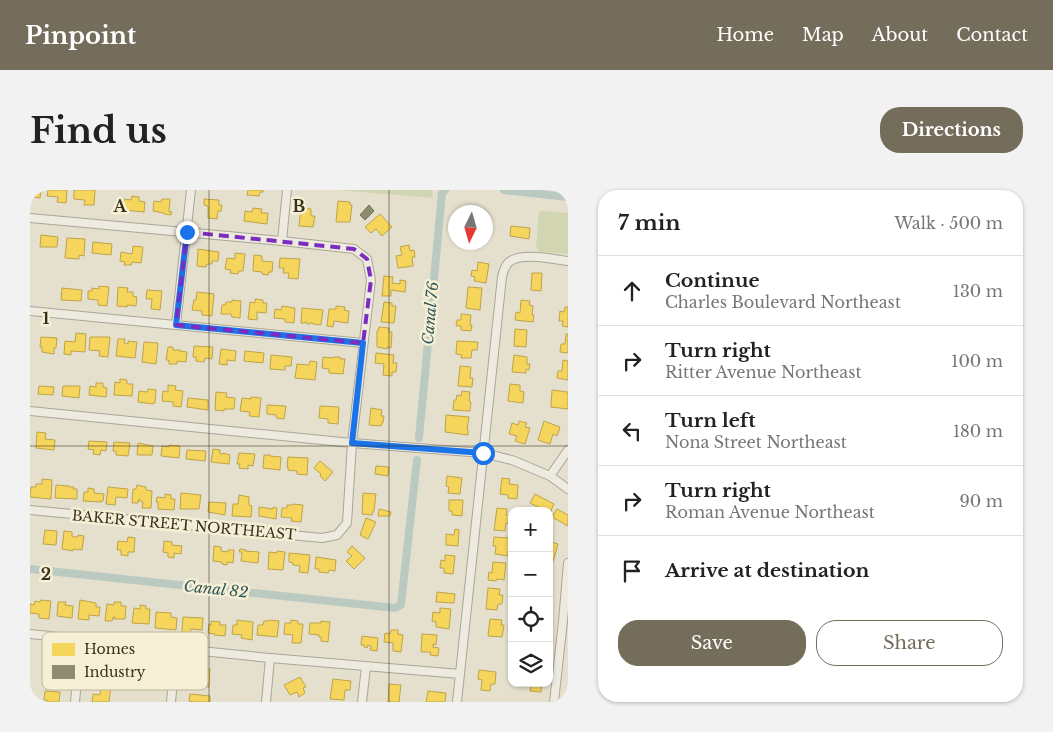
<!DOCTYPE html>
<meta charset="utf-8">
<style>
:root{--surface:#fff;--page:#f2f2f2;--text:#222;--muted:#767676;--line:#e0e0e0;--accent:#756d5c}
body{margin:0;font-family:"Libre Baskerville",serif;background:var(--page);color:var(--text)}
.controls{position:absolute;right:15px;bottom:15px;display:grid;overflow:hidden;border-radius:10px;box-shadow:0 1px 4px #0004}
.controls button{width:45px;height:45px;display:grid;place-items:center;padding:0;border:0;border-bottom:1px solid var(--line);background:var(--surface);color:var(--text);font:25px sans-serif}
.compass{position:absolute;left:418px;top:15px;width:45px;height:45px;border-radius:50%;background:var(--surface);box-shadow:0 1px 4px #0004;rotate:185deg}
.stop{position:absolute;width:15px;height:15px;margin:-11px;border:4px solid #1a73e8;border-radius:50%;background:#fff}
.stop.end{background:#1a73e8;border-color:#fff;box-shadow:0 1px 5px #0008}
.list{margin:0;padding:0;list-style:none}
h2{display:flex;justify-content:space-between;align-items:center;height:65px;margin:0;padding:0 20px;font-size:21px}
h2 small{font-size:16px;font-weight:400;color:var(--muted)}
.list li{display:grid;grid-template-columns:32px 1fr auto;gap:15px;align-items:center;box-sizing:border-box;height:70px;padding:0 20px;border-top:1px solid var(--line)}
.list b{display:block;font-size:19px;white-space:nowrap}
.list p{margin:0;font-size:16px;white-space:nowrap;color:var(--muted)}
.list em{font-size:16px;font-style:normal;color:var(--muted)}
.actions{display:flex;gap:10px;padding:15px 20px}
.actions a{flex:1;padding:11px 0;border:1px solid var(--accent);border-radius:20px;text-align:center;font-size:18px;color:var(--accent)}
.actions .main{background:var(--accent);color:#fff}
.icon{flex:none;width:28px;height:28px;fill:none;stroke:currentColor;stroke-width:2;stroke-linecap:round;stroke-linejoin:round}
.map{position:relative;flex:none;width:538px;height:512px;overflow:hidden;border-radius:20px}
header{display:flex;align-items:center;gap:30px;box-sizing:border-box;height:70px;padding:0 25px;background:var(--accent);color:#fff}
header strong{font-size:24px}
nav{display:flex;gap:28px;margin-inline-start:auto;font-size:18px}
.intro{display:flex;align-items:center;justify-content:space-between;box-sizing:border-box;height:120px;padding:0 30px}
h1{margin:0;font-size:35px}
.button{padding:12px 22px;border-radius:20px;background:var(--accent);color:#fff;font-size:18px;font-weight:700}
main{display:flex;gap:30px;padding:0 30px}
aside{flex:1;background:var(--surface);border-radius:20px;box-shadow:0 1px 4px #0004}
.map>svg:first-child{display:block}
.green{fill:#d1d5b1}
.homes{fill:#f6d55c;stroke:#bda34a}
.industry{fill:#8c8c6e;stroke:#737056}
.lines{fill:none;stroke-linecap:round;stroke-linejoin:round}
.canal{stroke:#bacac1;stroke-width:8}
.street-casing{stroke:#aaa597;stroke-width:10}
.street{stroke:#edeae0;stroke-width:8}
.route{stroke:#1a73e8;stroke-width:6}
.marked{fill:none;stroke:#7b2cbf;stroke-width:4;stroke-dasharray:10 6;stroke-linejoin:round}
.grid{fill:none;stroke:#392f1f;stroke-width:1;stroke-opacity:0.55}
.labels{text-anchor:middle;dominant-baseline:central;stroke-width:5;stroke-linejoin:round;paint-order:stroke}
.street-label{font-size:14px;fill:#392f1f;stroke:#f5f0d5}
.water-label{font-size:15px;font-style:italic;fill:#2f5659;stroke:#f5f0d5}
.key{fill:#f5f0d5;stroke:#bdb69e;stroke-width:1}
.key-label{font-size:14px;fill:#392f1f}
.grid-label{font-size:16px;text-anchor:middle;font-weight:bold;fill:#392f1f;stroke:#f5f0d5;stroke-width:5;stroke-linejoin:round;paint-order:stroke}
</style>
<header>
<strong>Pinpoint</strong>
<nav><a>Home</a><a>Map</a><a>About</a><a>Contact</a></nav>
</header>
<div class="intro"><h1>Find us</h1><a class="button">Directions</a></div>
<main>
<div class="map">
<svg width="538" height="512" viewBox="0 0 538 512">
<rect width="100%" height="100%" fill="#e5e0ce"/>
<g class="green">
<path d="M307,0H402L403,8Z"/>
<path d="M509,21L538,23V64L509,62L506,57Z"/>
</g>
<g class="homes">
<path d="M0,0H11L10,8L3,7V5H0Z"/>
<path d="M18,0H37L36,13L27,12L28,7L17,6Z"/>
<path d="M44,0H65L64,15H54L55,10L44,9Z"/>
<path d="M218,0H233V2H230L229,6L217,5Z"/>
<path d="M102,6L109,7V11L115,12L114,22L93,20L94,9L101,10Z"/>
<path d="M132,9H140L139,22H142L141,25L134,24V23L123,21L124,11L131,12Z"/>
<path d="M174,9L189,10V15H192L191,21H188L187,29L178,28V16L174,15Z"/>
<path d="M308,11L320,12V15H322L320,32H306Z"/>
<path d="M223,18L232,19L231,23H238L237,34L214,31L215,21L222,22Z"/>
<path d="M271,18L281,19V26H285L283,37L269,36Z"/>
<path d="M350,24L362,37L352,46L346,39L341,43L335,37Z"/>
<path d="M481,36L500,38L499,49L480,46Z"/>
<path d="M11,45L28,47L27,57H10Z"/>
<path d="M37,48L55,49L54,66L49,65V69L35,68Z"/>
<path d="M63,52L82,54L81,65L62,63Z"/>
<path d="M379,55L380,61L384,60L385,67H382L383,76L368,78L366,66L372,65L370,57Z"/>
<path d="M103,56L113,57L111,73L102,72L101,75H94L95,72L90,71L91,62L102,64Z"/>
<path d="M168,59L189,62L188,71H182V74H177L176,77L167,76Z"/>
<path d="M205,63L215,64L213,81H209L208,84L200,83L201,80L195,79L197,68L205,69Z"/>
<path d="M224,65L232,66V71L243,72L242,82H239L238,85L232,84V82L223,81Z"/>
<path d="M250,68L270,69L268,89L258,88L259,83H253L254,78H249Z"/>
<path d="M448,72L459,74L456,93L444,91L445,87L441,86L442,80L447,81Z"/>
<path d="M502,83H512L511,101L501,100Z"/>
<path d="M354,86L363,87L362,93L370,94V90L376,91L375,102L361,100V106H352Z"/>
<path d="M69,96L79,97L77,116L68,115V110L58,109V101H62V98L69,99Z"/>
<path d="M88,97L98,98L97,102H103V106L107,107L106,116L97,115V117L87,116Z"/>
<path d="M438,97L452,98L450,120L436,118Z"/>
<path d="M32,98L52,100L51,111L31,110Z"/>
<path d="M117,100L132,101L130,120L121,119L122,109H116Z"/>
<path d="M167,102L184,104L182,126L172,125V121L162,120L164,110H166Z"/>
<path d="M225,109L233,110V113H237L236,123L227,122V130L218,129L220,112L225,113Z"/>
<path d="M202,110L211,111L210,128L202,127L201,124H191L192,115H195L196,112H202Z"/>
<path d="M491,110L500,111L499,115L503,116L502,125H504L503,132L485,130L486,122L490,123Z"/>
<path d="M354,112L362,113V116H366L364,133L351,132Z"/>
<path d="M252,116L265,118L264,133L255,132V129L244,128L245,119L251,120Z"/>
<path d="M306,116L315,117L314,120L319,121L318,133L304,131L303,137L297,136L299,119H306Z"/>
<path d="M535,117H538V137L532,136L533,131H529L530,121L534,122Z"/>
<path d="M272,118L293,120L291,135L283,134V133H280V134H277V132H275V133H271Z"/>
<path d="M431,124L441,125L440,135H442L441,141L431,140V136H426L427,130H431Z"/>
<path d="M349,137L359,138V142H362L361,158L357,157V159L347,157V141H348Z"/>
<path d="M485,139L497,140L496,157L484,156Z"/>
<path d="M46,143L56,144L55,162L41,161V165L34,164L35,151L45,152Z"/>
<path d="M536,144H538V163L530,162L531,154H535Z"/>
<path d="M11,147L27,148L26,158H24V164L12,162V157H10Z"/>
<path d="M60,147H80L78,167L69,166L70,161L59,160Z"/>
<path d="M88,149H95L94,153L98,154V151L107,152L105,168L86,166Z"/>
<path d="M427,151L448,152L447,160H442L441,168H431L432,165L426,164Z"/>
<path d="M114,152L128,153L126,174L112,172Z"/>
<path d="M164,156L183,157L182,169L175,168L174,172L166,171V167H163Z"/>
<path d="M138,157H143V160H150V161L157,162L156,172L147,171V174H139V170H136Z"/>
<path d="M191,159L206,161L205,171L197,170V175L189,174Z"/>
<path d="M215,161L234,163L233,173L214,171Z"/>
<path d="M346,163L364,165L363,173H367L366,182H362V186L353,185L354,174L345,173Z"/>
<path d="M241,165L262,167L261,176H255V180L240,179Z"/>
<path d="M484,165L497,167V174H500L499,180L496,179V183L482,182Z"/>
<path d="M293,167L303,168V167H310V169H315L313,184L299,183V179L292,178Z"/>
<path d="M533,170L538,171V190L527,188L528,181H532Z"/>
<path d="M280,171L287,172L285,190L265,188L267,174L279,175Z"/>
<path d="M430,176L441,177L440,188H443L442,197L428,196Z"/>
<path d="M90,189L97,190V194H103L102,206L84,205L85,192L90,193Z"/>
<path d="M66,193H73V197L77,198L76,207L59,205L60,196L66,197Z"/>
<path d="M480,194L490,195V201L494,202L493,213L478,211Z"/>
<path d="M138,195L146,196L145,200L153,201L151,217L143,216V212L132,211L133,201L138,202Z"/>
<path d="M9,196L24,197L23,205L8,204Z"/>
<path d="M33,196H50L49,208L32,206Z"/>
<path d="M118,199L126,200L125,213H123V214L108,212L109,201L117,202Z"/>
<path d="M522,200L538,202V219L521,217Z"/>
<path d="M432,201L440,202L439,211L441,212L440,221L423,220L424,210H426L427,205L431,206Z"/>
<path d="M186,202L197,203L196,207L205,208L204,219H194V221L185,220Z"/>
<path d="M221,207L231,208L229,227L219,226L220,222L210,221L212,208L221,209Z"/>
<path d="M158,208L178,210V220L157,217Z"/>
<path d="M237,215L256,216L254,229L247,228L246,227V225L237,224Z"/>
<path d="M290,216L309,217L308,234L298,233V229L289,228Z"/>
<path d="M341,218L352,220L351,226H354L353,233H352L351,236L339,235Z"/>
<path d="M416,225L439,227L437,239H438V245L415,242Z"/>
<path d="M489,231L497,233L495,237L500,238L495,254L485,251L487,246L479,244L482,233L488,235Z"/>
<path d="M514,231L530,237L527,246L523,244L520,254L508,250Z"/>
<path d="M7,242L16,243L15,249L25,250L24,260L6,258Z"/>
<path d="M59,251L77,252L76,261L71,260L70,265L63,264L64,260L58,259Z"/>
<path d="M84,252L100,253L98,266L86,265V261H83Z"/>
<path d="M108,253L123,256L122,265H107Z"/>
<path d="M139,255L150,256L149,268L131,266L132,256L139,257Z"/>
<path d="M183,259L190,260V264H193V263L200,265L199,274L181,272Z"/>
<path d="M157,260L176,261L175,271L156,269Z"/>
<path d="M209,263L225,264L223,276L218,275V279L209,278L210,274H207Z"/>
<path d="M234,265H240V266L251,267L250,280L233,278Z"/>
<path d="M258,267L278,268L277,285L267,284V281L258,280V277H257Z"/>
<path d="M290,271L303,282L295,291L290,286L291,284L284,278Z"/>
<path d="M346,276L359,277L358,286L345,284Z"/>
<path d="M417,286L432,288L430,304L418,303L419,297L416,296Z"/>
<path d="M472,288L480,289L479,294L488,295L487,309L478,308V305L470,304Z"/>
<path d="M12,289L22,290L21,309L0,307L1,297H6V294H12Z"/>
<path d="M26,295L39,296V297H44L43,299H47V309L25,308Z"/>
<path d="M107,295L116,297V300L122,301L121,318H112L113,312L110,311V309H109L108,313H102L103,299H106Z"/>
<path d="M78,297L98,299L97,308L86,307L85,315L76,314Z"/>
<path d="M58,298L64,299V303L74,304L73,311H71V312L53,311L54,302H58Z"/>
<path d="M151,303L171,305L169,319H150Z"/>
<path d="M333,303L346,304L344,321H343L342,325L332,324Z"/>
<path d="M135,304L141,305V309H145L144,320L128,319V312H126L127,307L135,308Z"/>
<path d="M505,304L524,314L520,323L519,321H516L500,313Z"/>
<path d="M209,305L219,307V315L222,316L221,327L202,326L203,314H208Z"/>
<path d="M419,310H433L432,326L422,325V321H419Z"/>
<path d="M179,312L196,313L195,325L178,322Z"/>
<path d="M263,314L273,315L271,332L261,331L262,328L251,327L252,318H257V315H263Z"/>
<path d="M229,317L243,319V317L247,318L246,329L229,326Z"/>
<path d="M467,318L477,319L476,325L481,326L480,334L476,333L475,341L464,340Z"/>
<path d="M349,319L361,322L360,326H348Z"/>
<path d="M527,319L538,325V336L522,327Z"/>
<path d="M336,328L346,332L338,349L330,345Z"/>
<path d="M425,339L429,340L428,356L416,355V344L424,345Z"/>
<path d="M15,340L27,341L26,355L13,354Z"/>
<path d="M34,341L42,342V346L44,347H48V345L54,346L52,360L43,359V361L32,359Z"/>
<path d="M98,347L105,348L104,362H98V366L91,365V360H87L88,351L97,352Z"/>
<path d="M464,347L479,348V354H482V362H478V366L465,364L466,356H463Z"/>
<path d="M134,351L142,352V355L152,356L151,364L144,363V368L138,367V363L133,362Z"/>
<path d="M519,351L528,354L523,372L519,371Z"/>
<path d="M184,356L191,357V361L198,362V360H204L203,373L197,372V375L192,374V372L183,371Z"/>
<path d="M322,356L335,368L324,379L316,371L322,366L317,362Z"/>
<path d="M210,359L216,360L215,361L229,362L228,373L211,371L212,362H209Z"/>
<path d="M247,361L255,362L253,380L238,379L239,362L247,363Z"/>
<path d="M259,363L280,365L278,383L269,382L270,376L263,375V373L259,372Z"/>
<path d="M415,365L425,366L423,384L414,383V378H410L411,370L415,371Z"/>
<path d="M286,367L306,370L305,381L299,380L298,383L289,382V379H285Z"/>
<path d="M463,372L476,373L474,390L467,389L466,391L458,390L459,382L462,383Z"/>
<path d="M458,398L470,399L469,405H473L472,414H468L467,420L456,419Z"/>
<path d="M407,402L425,404L424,413L406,412Z"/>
<path d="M11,410L21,411L19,429L9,428V424L0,423V414L4,415L5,411L10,412Z"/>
<path d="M50,410L66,413V417H70L69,426L59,425V430L48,429Z"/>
<path d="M28,412H36L35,415L43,416L42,428L27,426Z"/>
<path d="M84,412H91V416H96L95,429H84L85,427H83L82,431H75L77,414L84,415Z"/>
<path d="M110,415L116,416V419H120L119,434L102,433L104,418L110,419Z"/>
<path d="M410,418L421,419L419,439L406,437V432L402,431L403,422L410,423Z"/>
<path d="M126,422L141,423V427L147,428L146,440L125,438Z"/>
<path d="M153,427L173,428L172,440L161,439L160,443L152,442Z"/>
<path d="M460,429L472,430L471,435H474L472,447L458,446Z"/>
<path d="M207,430L223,432L222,450L211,448L212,445L202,444L203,435H207Z"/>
<path d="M239,430L249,431L247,447L227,445L228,435H233L234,431H239Z"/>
<path d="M261,430L268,431V434H273L271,453H262L263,445L254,444L255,433H261Z"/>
<path d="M181,431L190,432V435H196L195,446L184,445L185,444L178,443L179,434L181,435Z"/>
<path d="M291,431L300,432L298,452L291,451V447H289V445L279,444L280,433H291Z"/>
<path d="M361,440H368V444L373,445L371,462L363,461V453L354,452L355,443L360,444Z"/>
<path d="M392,444L407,445L406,455L403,454V457L409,458L408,466L400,465L401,462H391Z"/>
<path d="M332,446L348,448L347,461L340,460L341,456L338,455L337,458L334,457V455H331Z"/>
<path d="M171,478L180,479L179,497L162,495L163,487H171Z"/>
<path d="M449,480L466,482L465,494H461L460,501L451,500L452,490L448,489Z"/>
<path d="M270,487L276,497L273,498L275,503L269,507L267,502L260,505L254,495Z"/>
<path d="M303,489L321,491L320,500H315L314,510L300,509Z"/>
<path d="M498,493H512L511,502L500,501L501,496L498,495Z"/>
<path d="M71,494L81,495L79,512H62L63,504L70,505Z"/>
<path d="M359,494L371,495L369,512H358Z"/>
<path d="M15,501L30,502L29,512H17V510H14Z"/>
<path d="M398,501L416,503L415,512H396Z"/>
<path d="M160,504L180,506V512H163L159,511Z"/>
</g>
<path class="industry" d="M339,15L344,21L335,30L330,25Z"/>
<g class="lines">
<g class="canal">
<path d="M474,0L538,7"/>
<path d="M389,248L412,3L415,0"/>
<path d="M0,379L365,418L371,415L387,270"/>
</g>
<defs>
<g id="street">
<path d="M0,28L252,51L324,59L337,69L341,90L322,253L317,333L307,345L292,348L0,320"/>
<path d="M252,51L257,0"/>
<path d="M0,121L333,153"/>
<path d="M146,135L161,0"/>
<path d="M0,221L322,253L453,263L482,270L520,286L538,299"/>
<path d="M520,286L538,260"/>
<path d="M0,444L240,468L430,484"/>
<path d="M45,512L51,449"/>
<path d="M141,512L146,459"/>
<path d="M236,512L240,468"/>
<path d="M332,512L336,477"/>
<path d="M427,512L472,87C473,82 475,76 479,72C492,62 522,69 538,71"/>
<path d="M524,512L533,431L538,373"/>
</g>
</defs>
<use href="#street" class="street-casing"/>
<use href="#street" class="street"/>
</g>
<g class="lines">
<path class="route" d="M157,42L146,135L333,153L322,253L453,263"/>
</g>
<path class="marked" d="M157,42L324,59L337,69L341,90L333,153L146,135Z"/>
<path class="grid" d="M179,0V512M359,0V512M0,256H538"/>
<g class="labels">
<g class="street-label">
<text transform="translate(154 335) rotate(5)">BAKER STREET NORTHEAST</text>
</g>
<g class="water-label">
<text transform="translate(400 123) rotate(-85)">Canal 76</text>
<text transform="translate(186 399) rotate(6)">Canal 82</text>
</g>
</g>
<rect x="12" y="442" width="166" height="58" rx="8" class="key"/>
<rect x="22" y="453" width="23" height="13" fill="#f6d55c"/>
<rect x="22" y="475" width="23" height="14" fill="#8c8c6e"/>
<g class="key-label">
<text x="54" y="464">Homes</text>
<text x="54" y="487">Industry</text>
</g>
<g class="grid-label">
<text x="90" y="22">A</text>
<text x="269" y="22">B</text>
<text x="16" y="134">1</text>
<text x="16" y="390">2</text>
</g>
</svg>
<div class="controls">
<button>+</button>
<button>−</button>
<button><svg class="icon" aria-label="locate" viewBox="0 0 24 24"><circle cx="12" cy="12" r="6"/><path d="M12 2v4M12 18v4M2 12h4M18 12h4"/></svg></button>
<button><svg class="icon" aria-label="layers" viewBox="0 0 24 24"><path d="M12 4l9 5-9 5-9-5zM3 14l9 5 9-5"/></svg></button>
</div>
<svg class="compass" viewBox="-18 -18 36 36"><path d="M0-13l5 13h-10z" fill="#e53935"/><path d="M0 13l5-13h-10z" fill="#767676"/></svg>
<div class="stop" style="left:453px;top:263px"></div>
<div class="stop end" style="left:157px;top:42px"></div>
</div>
<aside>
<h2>7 min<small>Walk · 500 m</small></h2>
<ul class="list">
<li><svg class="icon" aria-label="ahead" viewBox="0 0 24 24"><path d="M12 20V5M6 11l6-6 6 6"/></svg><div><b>Continue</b><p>Charles Boulevard Northeast</p></div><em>130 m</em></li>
<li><svg class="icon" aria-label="right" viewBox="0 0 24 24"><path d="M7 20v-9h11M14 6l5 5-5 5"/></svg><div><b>Turn right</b><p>Ritter Avenue Northeast</p></div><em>100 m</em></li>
<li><svg class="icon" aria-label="left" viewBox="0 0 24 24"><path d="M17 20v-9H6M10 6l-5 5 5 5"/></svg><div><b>Turn left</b><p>Nona Street Northeast</p></div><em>180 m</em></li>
<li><svg class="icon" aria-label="right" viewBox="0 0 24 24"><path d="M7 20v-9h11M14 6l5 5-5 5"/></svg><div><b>Turn right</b><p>Roman Avenue Northeast</p></div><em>90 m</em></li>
<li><svg class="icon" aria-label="arrive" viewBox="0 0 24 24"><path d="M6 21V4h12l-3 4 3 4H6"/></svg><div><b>Arrive at destination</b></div></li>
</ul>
<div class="actions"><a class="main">Save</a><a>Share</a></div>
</aside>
</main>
